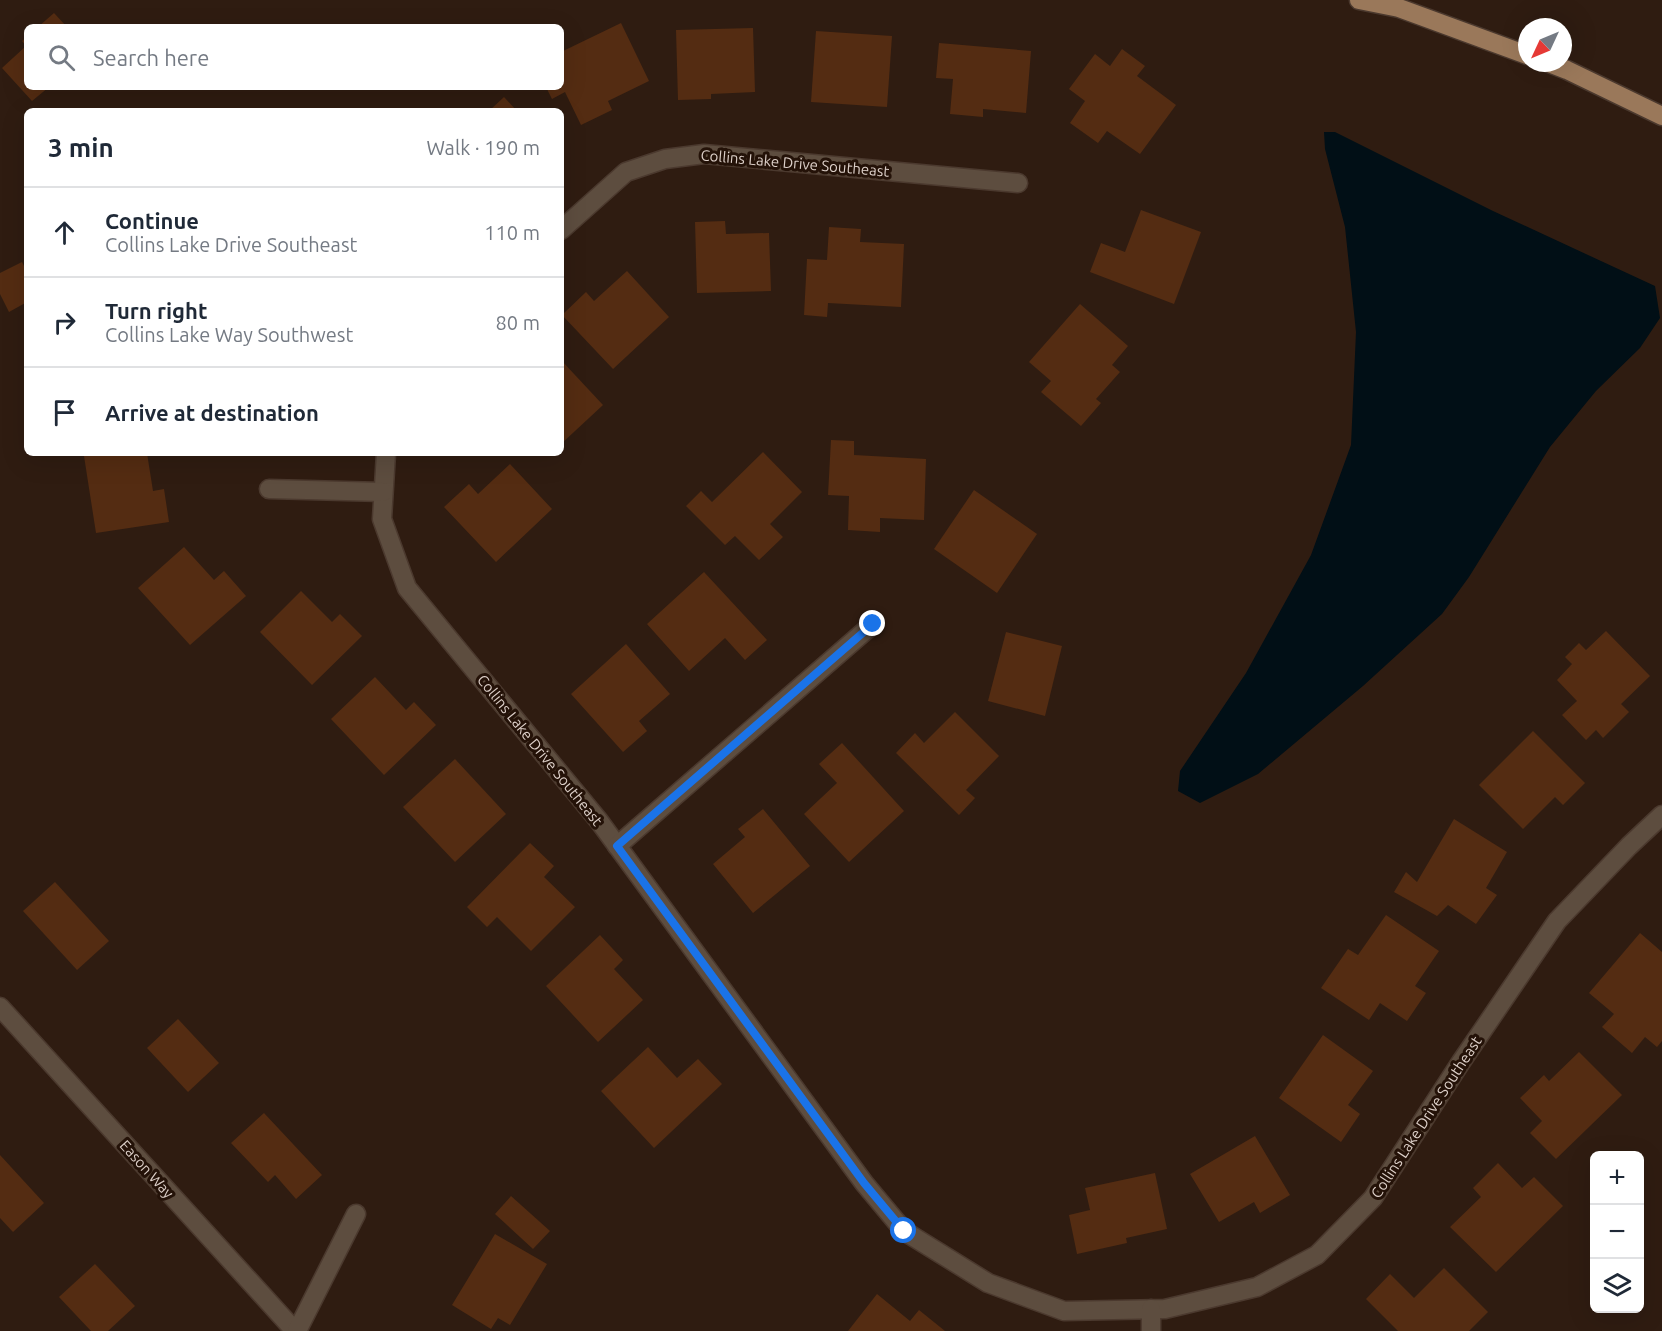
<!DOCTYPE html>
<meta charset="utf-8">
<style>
:root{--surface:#fff;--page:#f2f2f3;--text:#1f2937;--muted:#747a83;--line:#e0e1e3}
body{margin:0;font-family:Ubuntu,sans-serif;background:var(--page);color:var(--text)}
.controls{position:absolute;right:18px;bottom:18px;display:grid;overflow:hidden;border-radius:9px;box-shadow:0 6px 24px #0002}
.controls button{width:54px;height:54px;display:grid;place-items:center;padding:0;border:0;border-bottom:2px solid var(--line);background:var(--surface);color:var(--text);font:30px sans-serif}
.compass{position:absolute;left:1518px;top:18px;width:54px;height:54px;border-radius:50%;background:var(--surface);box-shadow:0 6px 24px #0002;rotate:226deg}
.stop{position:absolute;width:18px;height:18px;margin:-14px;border:4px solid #1a73e8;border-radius:50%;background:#fff}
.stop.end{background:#1a73e8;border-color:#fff;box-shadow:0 2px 6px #0008}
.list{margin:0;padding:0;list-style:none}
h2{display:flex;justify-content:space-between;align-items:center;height:78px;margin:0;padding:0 24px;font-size:26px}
h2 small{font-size:20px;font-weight:400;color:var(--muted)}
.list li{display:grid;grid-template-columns:39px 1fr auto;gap:18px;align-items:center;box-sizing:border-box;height:90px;padding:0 24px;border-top:2px solid var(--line)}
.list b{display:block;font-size:22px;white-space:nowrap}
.list p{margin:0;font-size:20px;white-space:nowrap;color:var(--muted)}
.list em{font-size:20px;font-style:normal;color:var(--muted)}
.icon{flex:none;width:33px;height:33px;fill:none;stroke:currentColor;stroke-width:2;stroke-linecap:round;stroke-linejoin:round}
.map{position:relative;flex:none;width:1662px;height:1331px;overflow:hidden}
.search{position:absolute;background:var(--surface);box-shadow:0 6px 24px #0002;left:24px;top:24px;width:540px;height:66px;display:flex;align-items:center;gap:15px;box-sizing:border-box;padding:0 21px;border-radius:9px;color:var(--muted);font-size:22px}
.panel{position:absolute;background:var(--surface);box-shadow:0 6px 24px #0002;left:24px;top:108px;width:540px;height:348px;border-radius:9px}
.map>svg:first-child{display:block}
.water{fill:#010f16}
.building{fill:#542c12}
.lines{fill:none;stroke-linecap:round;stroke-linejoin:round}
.minor-casing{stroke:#4b392e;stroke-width:21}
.major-casing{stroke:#4b392e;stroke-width:21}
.minor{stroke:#5d4d3f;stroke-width:18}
.major{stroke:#9a785a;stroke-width:18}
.route{stroke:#1a73e8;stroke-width:8}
.labels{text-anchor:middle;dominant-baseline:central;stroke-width:6;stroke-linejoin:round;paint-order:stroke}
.street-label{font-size:15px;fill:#ddd0c9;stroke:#241208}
</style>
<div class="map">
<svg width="1662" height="1331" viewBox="0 0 1662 1331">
<rect width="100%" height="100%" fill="#2f1c11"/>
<path class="water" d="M1324,132H1335L1493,211L1655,286L1660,318L1640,348L1596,391L1550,447L1469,577L1442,614L1363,686L1258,774L1200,803L1178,791L1180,771L1246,673L1311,555L1351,445L1356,332L1345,227L1325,149Z"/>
<g class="building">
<path d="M54,13L67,27H38Z"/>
<path d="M621,23L649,81L608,101L612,110L581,125L565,92L552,99L546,87H561V52Z"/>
<path d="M753,28L755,92L711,94V99L678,100L676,30Z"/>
<path d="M816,31L892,36L887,107L811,102Z"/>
<path d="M27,37V87H49L32,101L2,68L26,46L22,41Z"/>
<path d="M939,43L1031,51L1026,113L983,109V117L950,114L953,79L936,78Z"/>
<path d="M1122,49L1145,66L1137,76L1176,105L1140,154L1107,131L1098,143L1070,123L1085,101L1069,89L1095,54L1110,66Z"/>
<path d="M504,97L517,111H489Z"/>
<path d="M1141,210L1201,232L1174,304L1090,272L1101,243L1125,252Z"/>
<path d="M725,221L726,234L769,233L771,291L697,293L695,222Z"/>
<path d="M829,227L861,229L860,242L904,244L901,307L828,303L827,317L804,315L807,259L827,260Z"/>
<path d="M22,262L27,272V302L9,312L0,294V273Z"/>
<path d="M627,271L669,317L613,369L562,315L586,292L594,301Z"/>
<path d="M1080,304L1128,346L1112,365L1120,372L1096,399L1101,403L1081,426L1041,392L1051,381L1029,362Z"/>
<path d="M561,360L603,405L561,444Z"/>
<path d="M831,440L854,441V455L926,459L924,520L880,518V532L848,530L849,496L828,495Z"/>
<path d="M763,452L802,492L770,524L783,537L759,560L735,536L725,545L686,506L701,491L712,502Z"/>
<path d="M106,453H147L153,491L164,489L169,522L96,533L84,456Z"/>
<path d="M510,464L552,509L496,562L444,507L469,484L478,494Z"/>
<path d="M974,490L1037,534L997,593L934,549Z"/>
<path d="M184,547L214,580L224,571L246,596L190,645L138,588Z"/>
<path d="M704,572L767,640L745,660L725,638L689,671L647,624Z"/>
<path d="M301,591L332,622L340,614L362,636L312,685L260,632Z"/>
<path d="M1606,631L1650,676L1621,704L1629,712L1603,738L1596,730L1586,740L1562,715L1577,701L1557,680L1572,664L1565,657L1579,643L1586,650Z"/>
<path d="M1006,632L1062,646L1045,716L988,701Z"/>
<path d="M626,644L670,694L639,721L647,731L623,752L571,694Z"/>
<path d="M375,677L406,710L414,702L436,725L384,775L331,719Z"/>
<path d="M955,712L999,756L966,790L975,798L959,815L896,753L915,733L924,743Z"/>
<path d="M1533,731L1585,783L1563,805L1555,797L1523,829L1479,785Z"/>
<path d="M842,743L904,811L849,862L804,814L837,783L819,764Z"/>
<path d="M455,759L506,814L455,862L403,807Z"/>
<path d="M763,809L810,866L753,913L713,864L745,837L738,829Z"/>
<path d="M1454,819L1507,852L1486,888L1497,895L1476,924L1448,905L1437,916L1394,892L1406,872L1417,882Z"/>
<path d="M530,843L554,866L544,877L575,907L531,951L497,917L487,927L467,907Z"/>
<path d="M55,882L109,941L77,970L23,911Z"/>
<path d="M1386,915L1439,951L1415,986L1426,993L1407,1021L1380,1003L1369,1020L1321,988L1348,949L1358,955Z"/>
<path d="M1640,933L1662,952V1041L1657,1047L1645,1037L1632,1053L1602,1027L1614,1014L1589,993Z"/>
<path d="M600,935L623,960L614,969L643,1000L598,1042L546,986Z"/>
<path d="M178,1019L219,1063L188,1092L147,1048Z"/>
<path d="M1323,1035L1373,1071L1348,1105L1360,1114L1341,1142L1279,1098Z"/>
<path d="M648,1047L677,1078L698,1059L722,1084L654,1148L601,1091Z"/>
<path d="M1579,1052L1622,1095L1556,1159L1530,1133L1542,1121L1520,1098L1544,1075L1549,1081Z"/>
<path d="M264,1113L322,1175L296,1199L275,1175L268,1182L231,1143Z"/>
<path d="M1255,1136L1290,1195L1260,1213L1254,1202L1219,1222L1190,1174Z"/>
<path d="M0,1155L44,1203L13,1232L0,1218Z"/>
<path d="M1498,1163L1522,1188L1534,1177L1563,1206L1496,1272L1450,1227L1481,1197L1473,1188Z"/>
<path d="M1155,1173L1167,1229L1126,1238L1127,1243L1077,1254L1069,1215L1090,1210L1085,1188Z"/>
<path d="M511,1196L550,1231L533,1249L495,1214Z"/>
<path d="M495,1234L547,1264L510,1325L498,1318L491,1329L452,1305Z"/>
<path d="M95,1264L135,1306L108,1331H91L59,1297Z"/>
<path d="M1444,1268L1488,1312L1469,1331H1398L1366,1299L1390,1274L1414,1298Z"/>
<path d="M877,1294L910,1321L919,1310L945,1331H848Z"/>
</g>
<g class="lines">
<defs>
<g id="minor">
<path d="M561,230L626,172L665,159L704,154L1018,183"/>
<path d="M386,453L382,519L407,588L599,821L864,1183L904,1231L988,1283L1064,1311L1165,1309L1257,1287L1317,1255L1373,1198L1461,1062L1557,921L1629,846L1662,815"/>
<path d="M269,489L383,492"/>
<path d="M617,846L873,624"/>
<path d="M0,1007L295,1331"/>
<path d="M1151,1309V1331"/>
<path d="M297,1331L356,1214"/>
</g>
<g id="major">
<path d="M1359,0L1399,8L1527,55"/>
<path d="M1549,63L1567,70L1662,116"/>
</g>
</defs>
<use href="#minor" class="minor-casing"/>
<use href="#major" class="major-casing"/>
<use href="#minor" class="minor"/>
<use href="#major" class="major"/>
</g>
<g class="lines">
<path class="route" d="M873,624L617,846L864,1183L904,1231"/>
</g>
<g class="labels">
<g class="street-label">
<text transform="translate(795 163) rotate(5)">Collins Lake Drive Southeast</text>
<text transform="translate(540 750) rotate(51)">Collins Lake Drive Southeast</text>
<text transform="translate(1426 1117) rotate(-57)">Collins Lake Drive Southeast</text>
<text transform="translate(147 1169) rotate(48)">Eason Way</text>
</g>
</g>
</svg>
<div class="controls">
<button>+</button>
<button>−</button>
<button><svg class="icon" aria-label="layers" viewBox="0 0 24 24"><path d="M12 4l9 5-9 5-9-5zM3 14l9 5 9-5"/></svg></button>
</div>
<svg class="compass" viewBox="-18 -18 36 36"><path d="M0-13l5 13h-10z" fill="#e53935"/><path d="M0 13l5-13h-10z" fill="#747a83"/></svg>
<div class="stop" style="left:904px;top:1231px"></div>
<div class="stop end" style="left:873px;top:624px"></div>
<div class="search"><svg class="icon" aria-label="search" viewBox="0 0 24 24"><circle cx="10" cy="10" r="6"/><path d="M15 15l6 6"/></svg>Search here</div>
<section class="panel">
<h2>3 min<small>Walk · 190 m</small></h2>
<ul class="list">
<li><svg class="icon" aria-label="ahead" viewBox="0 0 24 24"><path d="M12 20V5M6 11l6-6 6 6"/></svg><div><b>Continue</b><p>Collins Lake Drive Southeast</p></div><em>110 m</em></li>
<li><svg class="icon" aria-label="right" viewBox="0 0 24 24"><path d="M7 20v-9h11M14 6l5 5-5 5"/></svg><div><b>Turn right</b><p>Collins Lake Way Southwest</p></div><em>80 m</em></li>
<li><svg class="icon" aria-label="arrive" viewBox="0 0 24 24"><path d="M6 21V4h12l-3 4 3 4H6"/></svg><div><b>Arrive at destination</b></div></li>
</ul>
</section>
</div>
